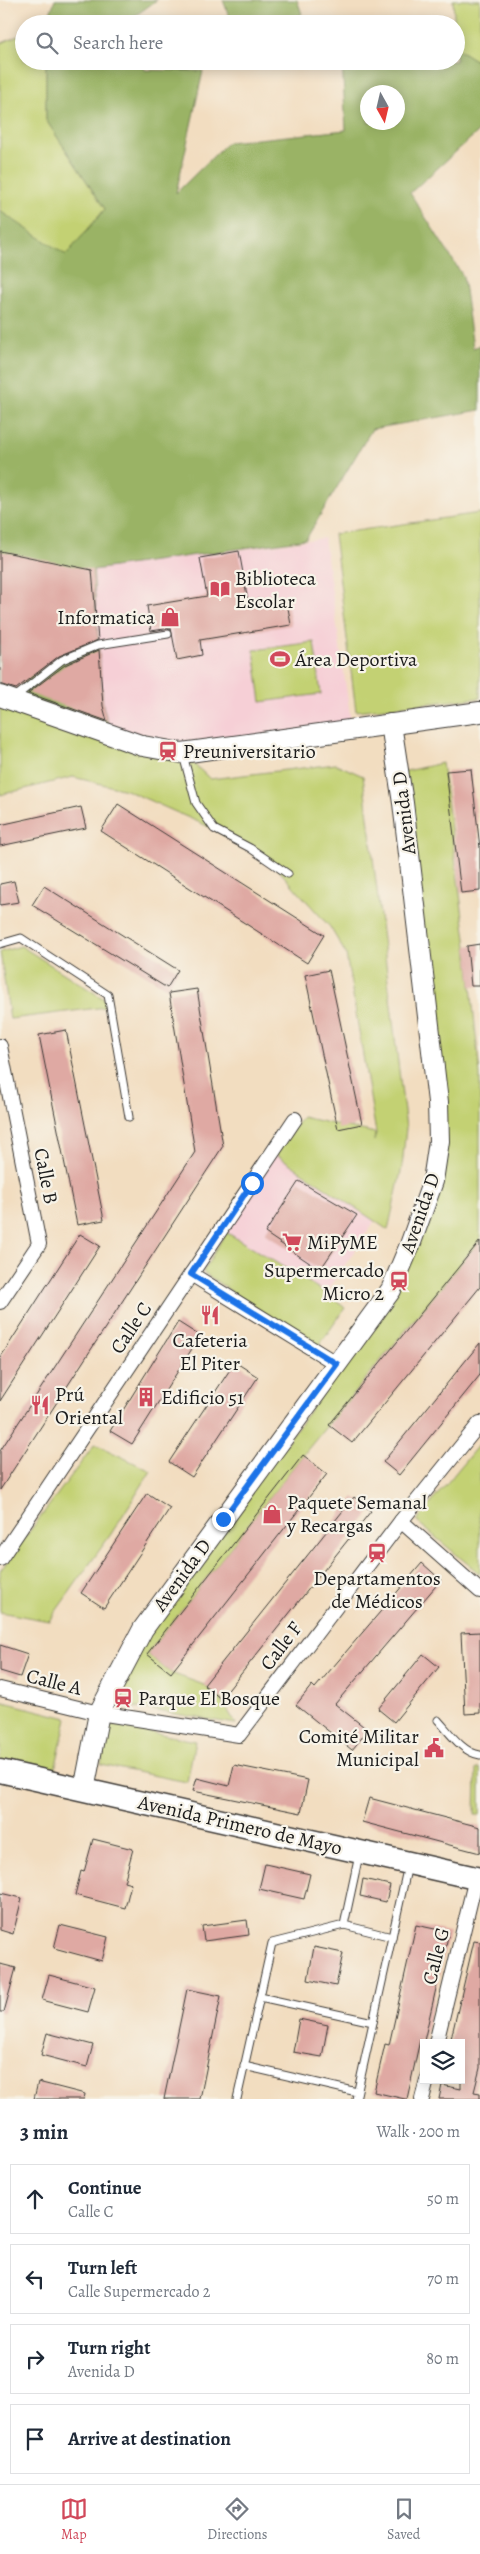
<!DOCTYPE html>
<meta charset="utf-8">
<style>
:root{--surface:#fff;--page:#f6f6f7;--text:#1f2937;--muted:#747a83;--line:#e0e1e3;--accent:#d1495b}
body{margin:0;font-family:Alegreya,serif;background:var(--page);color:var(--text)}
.controls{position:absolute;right:15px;bottom:15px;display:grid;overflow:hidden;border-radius:0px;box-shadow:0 2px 12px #0003}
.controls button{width:45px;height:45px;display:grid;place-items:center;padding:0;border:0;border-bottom:1px solid var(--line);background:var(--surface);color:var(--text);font:25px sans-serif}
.compass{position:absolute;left:360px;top:85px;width:45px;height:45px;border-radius:50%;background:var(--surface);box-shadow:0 2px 12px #0003;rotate:172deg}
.stop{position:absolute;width:15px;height:15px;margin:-11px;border:4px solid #1a73e8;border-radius:50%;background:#fff}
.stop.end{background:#1a73e8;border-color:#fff;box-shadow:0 1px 5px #0008}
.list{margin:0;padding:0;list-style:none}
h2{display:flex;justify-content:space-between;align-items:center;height:65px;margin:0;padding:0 20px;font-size:21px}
h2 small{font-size:16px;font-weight:400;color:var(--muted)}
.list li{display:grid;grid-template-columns:32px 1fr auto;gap:15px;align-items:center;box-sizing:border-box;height:70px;margin:0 10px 10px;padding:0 10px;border:1px solid var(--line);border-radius:0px}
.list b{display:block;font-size:19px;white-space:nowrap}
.list p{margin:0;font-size:16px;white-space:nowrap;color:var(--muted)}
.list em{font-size:16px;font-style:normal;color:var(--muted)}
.icon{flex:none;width:28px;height:28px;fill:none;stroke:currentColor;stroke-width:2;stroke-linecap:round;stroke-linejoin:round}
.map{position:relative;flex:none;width:480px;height:2099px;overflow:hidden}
.search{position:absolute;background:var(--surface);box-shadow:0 2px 12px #0003;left:15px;right:15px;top:15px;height:55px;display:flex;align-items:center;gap:12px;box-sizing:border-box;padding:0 18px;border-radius:28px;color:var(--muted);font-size:19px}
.sheet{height:385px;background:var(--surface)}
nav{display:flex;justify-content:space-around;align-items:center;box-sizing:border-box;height:70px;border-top:1px solid var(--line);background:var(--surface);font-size:14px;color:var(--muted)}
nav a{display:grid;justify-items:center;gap:2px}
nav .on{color:var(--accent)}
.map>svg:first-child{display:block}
.built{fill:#f6cfd6}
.green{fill:#c3d173;stroke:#707648}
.forest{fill:#9ab365;stroke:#5b6840;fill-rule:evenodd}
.building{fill:#dfa9a3}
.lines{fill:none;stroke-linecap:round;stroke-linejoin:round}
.lane-casing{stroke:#3c3935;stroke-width:9}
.street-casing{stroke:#3c3935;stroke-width:16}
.secondary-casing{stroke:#3c3935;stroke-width:22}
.primary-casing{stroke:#3c3935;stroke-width:25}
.lane{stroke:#fff;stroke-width:7}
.street{stroke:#fff;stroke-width:14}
.secondary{stroke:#fff;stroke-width:20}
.primary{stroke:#fff;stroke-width:22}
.route{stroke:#1a73e8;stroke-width:6}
.labels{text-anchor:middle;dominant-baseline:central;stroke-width:4.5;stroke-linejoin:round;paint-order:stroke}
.poi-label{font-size:20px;fill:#1c1c1c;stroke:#f7f3e8;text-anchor:start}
.street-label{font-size:20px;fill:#1c1c1c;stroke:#f7f3e8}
</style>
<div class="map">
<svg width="480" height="2099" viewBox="0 0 480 2099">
<rect width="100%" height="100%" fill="#f7f3e8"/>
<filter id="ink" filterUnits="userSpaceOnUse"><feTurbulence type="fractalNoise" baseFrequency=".02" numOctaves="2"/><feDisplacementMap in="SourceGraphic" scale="10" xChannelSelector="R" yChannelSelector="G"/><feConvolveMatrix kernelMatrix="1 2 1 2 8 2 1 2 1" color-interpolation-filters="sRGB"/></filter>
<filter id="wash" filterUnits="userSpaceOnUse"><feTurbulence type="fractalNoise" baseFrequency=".0096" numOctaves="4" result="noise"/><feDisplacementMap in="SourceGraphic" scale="20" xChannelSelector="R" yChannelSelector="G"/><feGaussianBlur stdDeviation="1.12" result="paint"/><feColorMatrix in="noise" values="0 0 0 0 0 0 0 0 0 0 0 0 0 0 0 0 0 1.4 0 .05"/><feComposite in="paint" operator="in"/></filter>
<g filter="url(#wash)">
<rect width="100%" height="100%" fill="#f2ddc0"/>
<g class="built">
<path d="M324,538L352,728L168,751L111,735L103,706L92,570Z"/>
<path d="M274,1153L378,1216L326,1293L226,1232Z"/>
</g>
<g class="green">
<path d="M453,0H480V63L456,48Z"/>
<path d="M24,33V61H46V120L105,209L66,256L0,214V44Z"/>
<path d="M480,513V698L356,711L334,534Z"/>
<path d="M314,642L321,694L261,702L254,650Z"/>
<path d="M0,694L182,753L210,779L336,764L363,776L406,1128L402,1167L388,1230L274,1153L302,1117L375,1133L374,1141L376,1133L346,954L330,927L274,865L214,829L126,790L73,777L0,795Z"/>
<path d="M442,763L467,946L480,1075V1240L303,1455L147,1654L171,1673L204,1685L221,1699L236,1724L115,1704L137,1648L396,1292L441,1163L402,772Z"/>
<path d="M21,946L104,999L106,1007L10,1019L0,952Z"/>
<path d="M226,1232L326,1293L345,1308L316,1350L203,1272Z"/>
<path d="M480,1443V1574L416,1521Z"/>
<path d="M95,1444L151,1471L111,1534L49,1621L0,1612V1571Z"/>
<path d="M0,1701L67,1718L52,1782L0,1770Z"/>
<path d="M110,1724L195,1741L187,1782L101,1765Z"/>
<path d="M476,1769H480V1815H475Z"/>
</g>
<g class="forest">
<path d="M55,0H157L128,21L129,24H46Z"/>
<path d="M223,0H297L302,14L281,24H232Z"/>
<path d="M456,48L480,63V130L410,193L463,276L473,348L480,345V410L372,429L306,539L93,570L103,706L111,735L0,696V211L66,255L105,209L46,120V61H141L145,70L203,71L176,193L228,142L346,130L342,61H456ZM368,92H398V122H368Z"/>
</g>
<g id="blocks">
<g class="building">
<path d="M0,551L92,570L98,640L59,656L16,689L0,684Z"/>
<path d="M239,551L248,601L259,599L260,606L287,602L291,625L200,640L202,655L177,660L171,628L151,631L147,606L207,596L200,558Z"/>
<path d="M99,650L103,706L107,721L28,693L65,665Z"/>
<path d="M471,769L480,848V891L461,893L446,771Z"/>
<path d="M118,804L324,935L307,963L101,831Z"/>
<path d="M81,807L86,828L0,846V825Z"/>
<path d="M14,881L19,902L0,905V884Z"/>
<path d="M44,886L178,970L167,988L32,905Z"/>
<path d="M480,944V986H471L467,946Z"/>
<path d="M329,970L362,1124L338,1129L305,975Z"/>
<path d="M197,989L223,1146L0,1490V1451L195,1152L169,993Z"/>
<path d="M66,1030L104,1220L77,1225L39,1035Z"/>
<path d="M299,1181L357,1215L320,1270L265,1233Z"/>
<path d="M80,1234L100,1246L0,1401V1358Z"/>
<path d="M480,1241V1287L352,1443L329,1425Z"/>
<path d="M178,1322L200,1336L132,1444L110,1431Z"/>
<path d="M480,1343V1375L399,1475L383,1462Z"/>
<path d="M235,1362L258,1377L192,1477L169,1462Z"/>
<path d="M303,1455L327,1474L171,1673L147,1654Z"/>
<path d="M147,1493L170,1508L104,1608L81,1593Z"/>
<path d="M354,1497L371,1511L221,1699L204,1685Z"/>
<path d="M422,1563L441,1580L335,1704L368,1730L352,1750L296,1705L312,1685L315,1688Z"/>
<path d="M480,1632V1713L465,1714L461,1633Z"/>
<path d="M0,1645L28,1654L20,1677L0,1671Z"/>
<path d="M423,1654L439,1667L394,1722L378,1709Z"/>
<path d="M234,1765L308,1780L301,1813L193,1791L197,1778L229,1786Z"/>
<path d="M369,1798L480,1827V1853L362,1822Z"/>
<path d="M93,1839L133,1849L124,1882L131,1884L125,1908L75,1895L81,1871L84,1872Z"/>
<path d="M265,1864L310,1874L304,1899L259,1889Z"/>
<path d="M363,1879L390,1885L386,1902L360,1896Z"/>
<path d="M0,1893L22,1898L13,1934L0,1930Z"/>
<path d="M247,1920L249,1935L204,1941L202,1926Z"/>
<path d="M60,1925L108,1937L102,1961L54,1948Z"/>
<path d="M416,1925L449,1932L424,2041L420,2040L407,2099H405L374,2092L385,2044L389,2045Z"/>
<path d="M474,1941L480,1942V2068L474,2092L480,2093V2099H439L442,2085L461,2089V2043H450Z"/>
<path d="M314,1947L343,1953L336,1986L308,1980Z"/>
<path d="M0,1964L16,1968L4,2012H0Z"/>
<path d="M49,1975L95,1987L88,2012L42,2000Z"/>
<path d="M187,1989L221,1996L200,2099H164Z"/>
<path d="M299,2019L328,2025L322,2057L293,2052Z"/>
<path d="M47,2033L93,2045L87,2067L41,2055Z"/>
<path d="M38,2082L85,2094L84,2099H34Z"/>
</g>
</g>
</g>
<g filter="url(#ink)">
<use href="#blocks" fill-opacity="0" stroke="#3c3935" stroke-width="1"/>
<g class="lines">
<defs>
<g id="lane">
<path d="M15,697L62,660L98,645L168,634"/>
<path d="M183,755L196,803L214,829L250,848L288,874"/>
<path d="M0,944L21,938L108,995L129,1117"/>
<path d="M438,1720C449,1732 463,1753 480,1755"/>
<path d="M344,1925L392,1937"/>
<path d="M260,1997L373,2022"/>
<path d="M244,2066L357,2092"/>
<path d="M237,2099L272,1943L344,1925L359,1855"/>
<path d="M356,2099L408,1865"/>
</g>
<g id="street">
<path d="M0,1046L39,1244L0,1302"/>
<path d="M191,1274L337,1364"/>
<path d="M401,1521L480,1591"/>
<path d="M0,1559L295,1119"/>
<path d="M0,1689L99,1713L239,1735L401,1521L480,1423"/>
<path d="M436,2043L476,1878"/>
<path d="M422,2099L427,2080"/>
</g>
<g id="secondary">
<path d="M0,696L143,746L182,753L480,712"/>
<path d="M84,1790L99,1713L143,1629L391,1290L410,1245L433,1181L439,1141L438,1102L403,803L391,724"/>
</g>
<path id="primary" d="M0,1771L480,1879"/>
</defs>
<use href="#lane" class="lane-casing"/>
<use href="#street" class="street-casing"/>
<use href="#secondary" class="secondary-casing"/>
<use href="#primary" class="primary-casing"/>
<use href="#lane" class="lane"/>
<use href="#street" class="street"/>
<use href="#secondary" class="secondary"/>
<use href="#primary" class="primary"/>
</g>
</g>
<g class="lines" filter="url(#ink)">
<path class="route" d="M223,1519L337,1364L191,1274L252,1183"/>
</g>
<defs>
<symbol id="library-bare" viewBox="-9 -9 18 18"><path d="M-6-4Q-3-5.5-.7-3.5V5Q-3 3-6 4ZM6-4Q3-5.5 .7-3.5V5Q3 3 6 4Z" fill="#d1495b" stroke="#f7f3e8" stroke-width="2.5" paint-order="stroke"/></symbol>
<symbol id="shop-bare" viewBox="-9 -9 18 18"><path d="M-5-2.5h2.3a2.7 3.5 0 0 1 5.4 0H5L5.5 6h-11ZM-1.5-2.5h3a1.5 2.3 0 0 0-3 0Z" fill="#d1495b" stroke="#f7f3e8" stroke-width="2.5" paint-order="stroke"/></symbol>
<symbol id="stadium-bare" viewBox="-9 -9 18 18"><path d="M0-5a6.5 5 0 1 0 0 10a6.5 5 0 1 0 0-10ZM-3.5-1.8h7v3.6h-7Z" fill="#d1495b" stroke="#f7f3e8" stroke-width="2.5" paint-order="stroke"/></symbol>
<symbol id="station-bare" viewBox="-9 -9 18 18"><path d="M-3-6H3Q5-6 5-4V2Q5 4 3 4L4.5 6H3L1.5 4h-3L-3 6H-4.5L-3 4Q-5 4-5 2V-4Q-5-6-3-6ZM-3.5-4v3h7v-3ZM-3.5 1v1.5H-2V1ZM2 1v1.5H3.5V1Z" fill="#d1495b" stroke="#f7f3e8" stroke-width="2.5" paint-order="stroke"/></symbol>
<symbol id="supermarket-bare" viewBox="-9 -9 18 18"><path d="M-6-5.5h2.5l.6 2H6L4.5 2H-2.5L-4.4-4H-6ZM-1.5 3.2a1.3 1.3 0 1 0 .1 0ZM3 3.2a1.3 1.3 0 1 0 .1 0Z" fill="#d1495b" stroke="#f7f3e8" stroke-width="2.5" paint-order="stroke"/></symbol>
<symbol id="restaurant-bare" viewBox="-9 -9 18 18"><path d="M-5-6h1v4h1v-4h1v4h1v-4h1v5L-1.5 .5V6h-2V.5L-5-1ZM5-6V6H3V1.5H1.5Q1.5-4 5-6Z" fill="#d1495b" stroke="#f7f3e8" stroke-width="2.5" paint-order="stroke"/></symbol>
<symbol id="building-bare" viewBox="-9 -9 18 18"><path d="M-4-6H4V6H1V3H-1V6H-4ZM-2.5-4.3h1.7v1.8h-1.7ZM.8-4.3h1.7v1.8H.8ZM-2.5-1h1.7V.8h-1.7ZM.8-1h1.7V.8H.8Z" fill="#d1495b" stroke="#f7f3e8" stroke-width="2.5" paint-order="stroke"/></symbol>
<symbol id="civic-bare" viewBox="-9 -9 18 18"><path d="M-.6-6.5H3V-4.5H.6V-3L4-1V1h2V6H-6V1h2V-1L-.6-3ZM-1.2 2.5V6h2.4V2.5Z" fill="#d1495b" stroke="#f7f3e8" stroke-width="2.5" paint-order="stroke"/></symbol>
</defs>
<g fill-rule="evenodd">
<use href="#library-bare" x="206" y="575" width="28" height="28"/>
<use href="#shop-bare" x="156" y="603" width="28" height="28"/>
<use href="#stadium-bare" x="266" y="645" width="28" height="28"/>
<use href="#station-bare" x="154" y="737" width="28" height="28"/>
<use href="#supermarket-bare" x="278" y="1228" width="28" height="28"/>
<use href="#station-bare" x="385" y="1267" width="28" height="28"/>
<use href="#restaurant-bare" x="196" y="1301" width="28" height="28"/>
<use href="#building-bare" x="132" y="1383" width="28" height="28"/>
<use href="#restaurant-bare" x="26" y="1391" width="28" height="28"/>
<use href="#shop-bare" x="258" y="1500" width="28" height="28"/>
<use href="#station-bare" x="363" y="1539" width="28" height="28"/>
<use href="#station-bare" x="109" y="1684" width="28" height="28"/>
<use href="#civic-bare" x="420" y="1734" width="28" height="28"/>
</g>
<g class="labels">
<g class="poi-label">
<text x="235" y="578">Biblioteca<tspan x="235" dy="23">Escolar</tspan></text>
<text x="155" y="617" text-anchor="end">Informatica</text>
<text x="295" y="659">Área Deportiva</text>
<text x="183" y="751">Preuniversitario</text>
<text x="307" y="1242">MiPyME</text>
<text x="384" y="1270" text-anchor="end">Supermercado<tspan x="384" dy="23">Micro 2</tspan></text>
<text x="210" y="1340" text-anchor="middle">Cafeteria<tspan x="210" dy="23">El Piter</tspan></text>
<text x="55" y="1394">Prú<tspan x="55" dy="23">Oriental</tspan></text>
<text x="161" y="1397">Edificio 51</text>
<text x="287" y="1502">Paquete Semanal<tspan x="287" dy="23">y Recargas</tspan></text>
<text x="377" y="1578" text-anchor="middle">Departamentos<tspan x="377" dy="23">de Médicos</tspan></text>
<text x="138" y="1698">Parque El Bosque</text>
<text x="419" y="1736" text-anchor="end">Comité Militar<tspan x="419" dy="23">Municipal</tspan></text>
</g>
<g class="street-label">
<text transform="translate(404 813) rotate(-97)">Avenida D</text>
<text transform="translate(46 1176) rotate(79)">Calle B</text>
<text transform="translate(420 1213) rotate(-71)">Avenida D</text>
<text transform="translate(131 1328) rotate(-56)">Calle C</text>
<text transform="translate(182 1575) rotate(-54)">Avenida D</text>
<text transform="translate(281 1646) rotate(-53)">Calle F</text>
<text transform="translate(54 1682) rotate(14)">Calle A</text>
<text transform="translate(240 1825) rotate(13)">Avenida Primero de Mayo</text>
<text transform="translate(436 1956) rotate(-76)">Calle G</text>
</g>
</g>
</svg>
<div class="controls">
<button><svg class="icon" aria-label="layers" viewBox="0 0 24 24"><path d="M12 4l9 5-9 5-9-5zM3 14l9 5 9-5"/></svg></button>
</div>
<svg class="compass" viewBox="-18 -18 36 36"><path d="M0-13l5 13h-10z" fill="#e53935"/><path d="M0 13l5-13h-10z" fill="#747a83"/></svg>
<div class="stop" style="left:252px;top:1183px"></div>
<div class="stop end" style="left:223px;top:1519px"></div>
<div class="search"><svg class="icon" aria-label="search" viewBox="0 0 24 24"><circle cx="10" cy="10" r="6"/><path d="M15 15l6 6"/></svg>Search here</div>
</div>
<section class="sheet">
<h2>3 min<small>Walk · 200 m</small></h2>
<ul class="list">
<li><svg class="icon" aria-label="ahead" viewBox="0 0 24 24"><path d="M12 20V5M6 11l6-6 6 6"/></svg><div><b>Continue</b><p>Calle C</p></div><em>50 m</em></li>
<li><svg class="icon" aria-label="left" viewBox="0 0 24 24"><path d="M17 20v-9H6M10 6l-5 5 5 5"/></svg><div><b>Turn left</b><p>Calle Supermercado 2</p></div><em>70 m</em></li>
<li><svg class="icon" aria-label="right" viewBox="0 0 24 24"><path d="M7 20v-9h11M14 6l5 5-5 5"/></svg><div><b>Turn right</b><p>Avenida D</p></div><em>80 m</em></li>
<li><svg class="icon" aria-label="arrive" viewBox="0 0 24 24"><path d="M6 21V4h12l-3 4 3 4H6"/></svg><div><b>Arrive at destination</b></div></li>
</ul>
</section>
<nav>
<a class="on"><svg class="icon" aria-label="map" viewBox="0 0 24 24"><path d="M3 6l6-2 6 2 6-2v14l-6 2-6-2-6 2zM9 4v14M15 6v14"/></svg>Map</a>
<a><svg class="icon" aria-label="directions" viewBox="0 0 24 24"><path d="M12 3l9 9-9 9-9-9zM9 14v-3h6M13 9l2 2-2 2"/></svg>Directions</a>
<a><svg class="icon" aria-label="saved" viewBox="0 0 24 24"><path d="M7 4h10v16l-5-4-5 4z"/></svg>Saved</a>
</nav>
